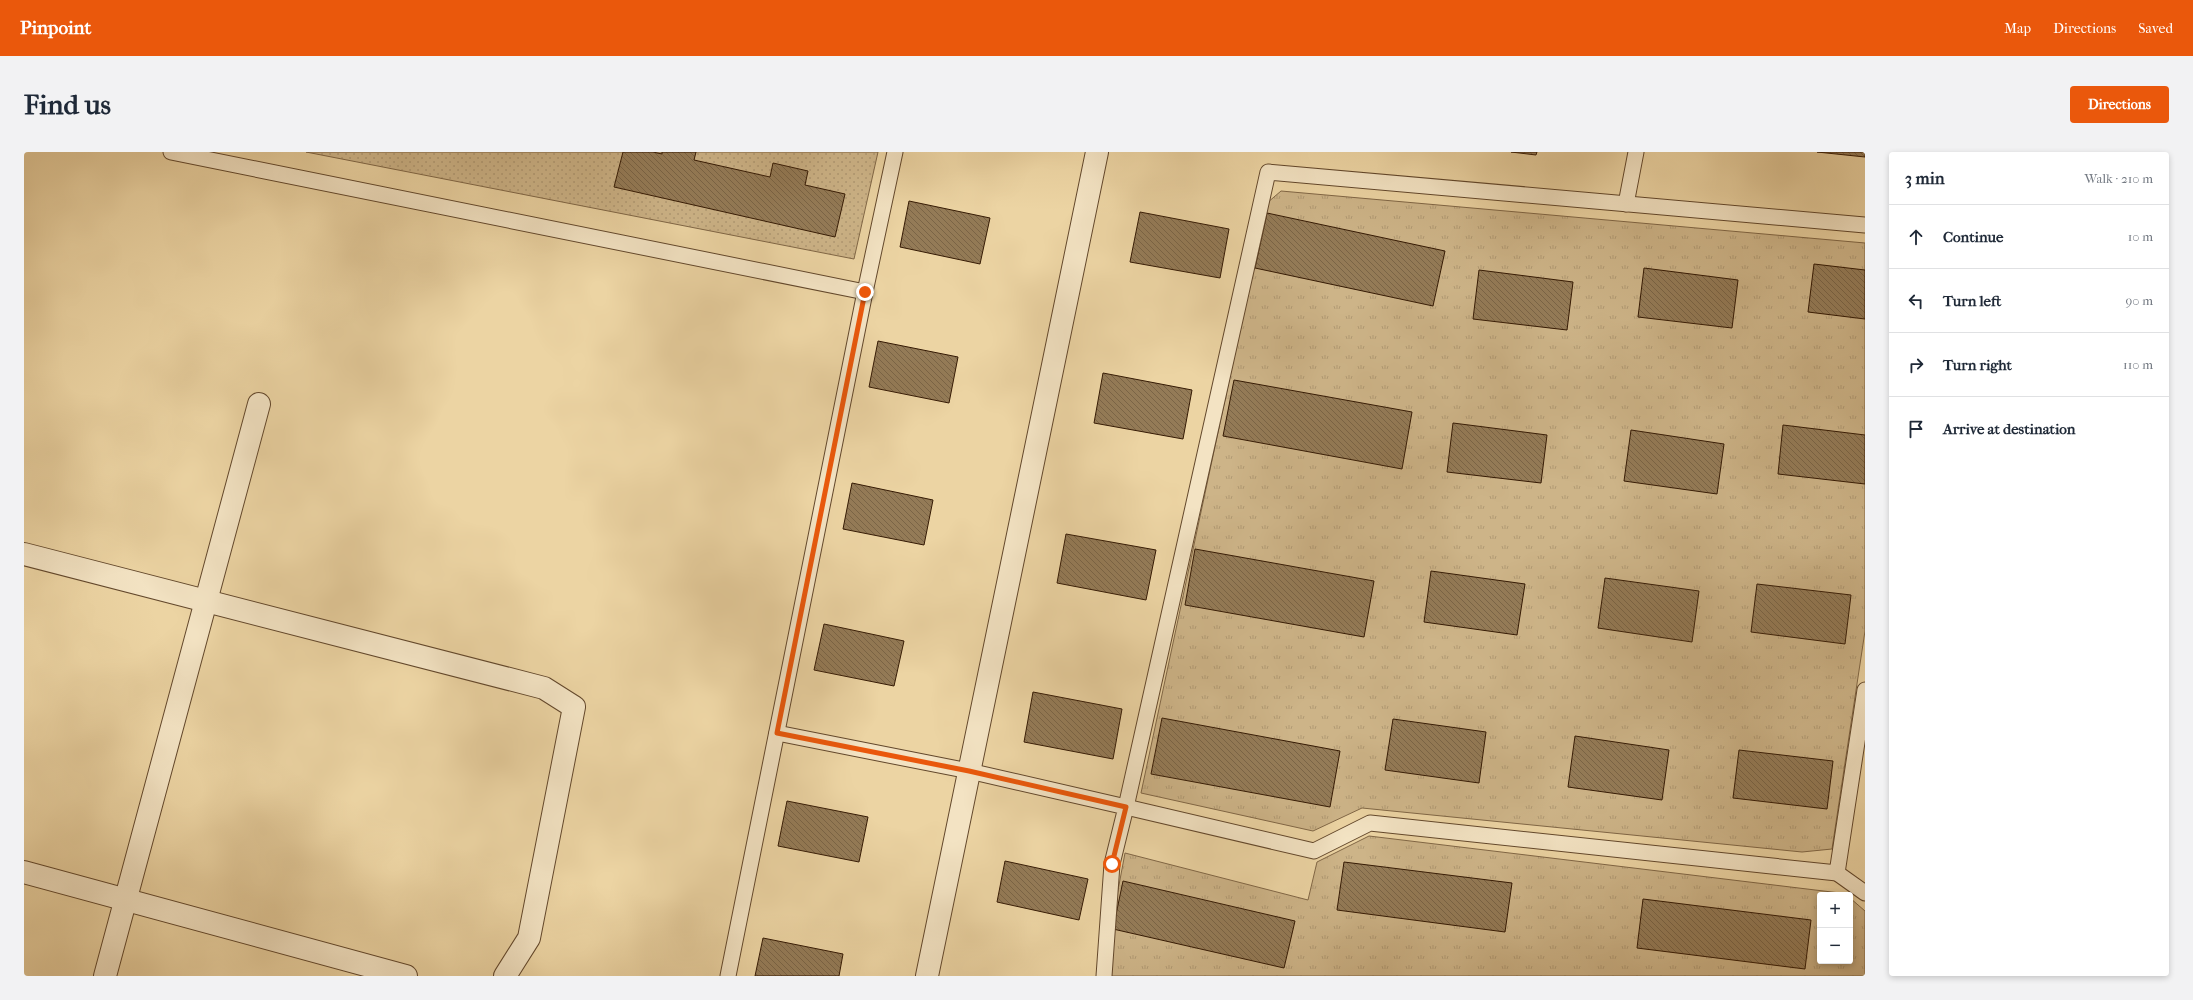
<!DOCTYPE html>
<meta charset="utf-8">
<style>
:root{--surface:#fff;--page:#f2f2f3;--text:#1f2937;--muted:#747a83;--line:#e0e1e3;--accent:#ea580c}
body{margin:0;font-family:"IM FELL French Canon",serif;background:var(--page);color:var(--text)}
.controls{position:absolute;right:12px;bottom:12px;display:grid;overflow:hidden;border-radius:4px;box-shadow:0 2px 6px #0003}
.controls button{width:36px;height:36px;display:grid;place-items:center;padding:0;border:0;border-bottom:1px solid var(--line);background:var(--surface);color:var(--text);font:20px sans-serif}
.stop{position:absolute;width:12px;height:12px;margin:-9px;border:3px solid #ea580c;border-radius:50%;background:#fff}
.stop.end{background:#ea580c;border-color:#fff;box-shadow:0 1px 4px #0008}
.list{margin:0;padding:0;list-style:none}
h2{display:flex;justify-content:space-between;align-items:center;height:52px;margin:0;padding:0 16px;font-size:17px}
h2 small{font-size:13px;font-weight:400;color:var(--muted)}
.list li{display:grid;grid-template-columns:26px 1fr auto;gap:12px;align-items:center;box-sizing:border-box;height:64px;padding:0 16px;border-top:1px solid var(--line)}
.list b{display:block;font-size:15px;white-space:nowrap}
.list em{font-size:13px;font-style:normal;color:var(--muted)}
.icon{flex:none;width:22px;height:22px;fill:none;stroke:currentColor;stroke-width:2;stroke-linecap:round;stroke-linejoin:round}
.map{position:relative;flex:none;width:1841px;height:824px;overflow:hidden;border-radius:4px}
header{display:flex;align-items:center;gap:24px;box-sizing:border-box;height:56px;padding:0 20px;background:var(--accent);color:#fff}
header strong{font-size:19px}
nav{display:flex;gap:22px;margin-inline-start:auto;font-size:14px}
.intro{display:flex;align-items:center;justify-content:space-between;box-sizing:border-box;height:96px;padding:0 24px}
h1{margin:0;font-size:28px}
.button{padding:10px 18px;border-radius:4px;background:var(--accent);color:#fff;font-size:14px;font-weight:700}
main{display:flex;gap:24px;padding:0 24px}
aside{flex:1;background:var(--surface);border-radius:4px;box-shadow:0 2px 6px #0003}
.map>svg:first-child{display:block}
.grass{fill:url(#grass-tufts);stroke:#816746}
.park{fill:url(#park-dots);stroke:#816746}
.building{fill:url(#building-back-hatch);stroke:#351a04}
.lines{fill:none;stroke-linecap:round;stroke-linejoin:round}
.lane-casing{stroke:#63482c;stroke-width:17}
.street-casing{stroke:#63482c;stroke-width:24}
.lane{stroke:#f3e3c3;stroke-width:15}
.street{stroke:#f3e3c3;stroke-width:22}
.route{stroke:#ea580c;stroke-width:5}
</style>
<header>
<strong>Pinpoint</strong>
<nav><a>Map</a><a>Directions</a><a>Saved</a></nav>
</header>
<div class="intro"><h1>Find us</h1><a class="button">Directions</a></div>
<main>
<div class="map">
<svg width="1841" height="824" viewBox="0 0 1841 824">
<defs>
<pattern id="grass-tufts" width="24" height="20" patternUnits="userSpaceOnUse"><rect width="24" height="20" fill="#cdb488"/><path d="M3 7l-1-3M5 7V3M7 7l1-3M15 17l-1-3M17 17v-4M19 17l1-3" fill="none" stroke="#b19a74"/></pattern>
<pattern id="park-dots" width="8" height="8" patternUnits="userSpaceOnUse"><rect width="8" height="8" fill="#cdb488"/><path d="M2 2h.1M6 6h.1" fill="none" stroke="#b19a74" stroke-width="1.8" stroke-linecap="round"/></pattern>
<pattern id="building-back-hatch" width="6" height="6" patternUnits="userSpaceOnUse"><rect width="6" height="6" fill="#947b57"/><path d="M-1 5l2 2M0 0l6 6M5-1l2 2" fill="none" stroke="#7a6446"/></pattern>
</defs>
<rect width="100%" height="100%" fill="#ecd4a3"/>
<filter id="stains"><feTurbulence type="fractalNoise" baseFrequency=".005" numOctaves="4"/><feColorMatrix values="0 0 0 0 .2 0 0 0 0 .09 0 0 0 0 .02 0 0 0 .5 -.17"/></filter>
<radialGradient id="worn" r=".72"><stop offset=".6" stop-color="#630" stop-opacity="0"/><stop offset="1" stop-color="#630" stop-opacity=".3"/></radialGradient>
<g class="grass">
<path d="M1257,39L1841,91V479L1808,697L1778,700L1338,656L1289,679L1117,641L1243,51Z"/>
<path d="M1345,684L1816,741L1821,743H1796V809H1826V746L1841,759V824H1085L1086,781L1101,701L1284,748L1293,710Z"/>
</g>
<path class="park" d="M282,0H854L830,107Z"/>
<g class="building">
<path d="M599,0H629L638,2V0H672L670,8L746,25L749,11L784,19L781,33L821,42L811,85L590,35Z"/>
<path d="M1487,0H1513L1512,3Z"/>
<path d="M1793,0H1841V5Z"/>
<path d="M885,49L966,66L956,112L876,95Z"/>
<path d="M1116,60L1205,77L1196,126L1106,110Z"/>
<path d="M1243,61L1421,99L1409,154L1231,116Z"/>
<path d="M1790,112L1841,118V167L1784,160Z"/>
<path d="M1620,116L1714,128L1708,176L1614,165Z"/>
<path d="M1455,118L1549,130L1543,178L1449,167Z"/>
<path d="M854,189L934,205L925,251L845,235Z"/>
<path d="M1079,221L1168,238L1159,287L1070,271Z"/>
<path d="M1210,228L1388,260L1378,317L1199,284Z"/>
<path d="M1429,271L1523,283L1517,331L1423,320Z"/>
<path d="M1759,273L1841,283V332L1754,322Z"/>
<path d="M1607,278L1700,292L1693,342L1600,329Z"/>
<path d="M828,331L909,348L900,393L819,377Z"/>
<path d="M1042,382L1132,398L1122,448L1033,431Z"/>
<path d="M1171,397L1350,429L1340,485L1161,453Z"/>
<path d="M1407,419L1501,432L1493,483L1400,470Z"/>
<path d="M1581,426L1675,439L1668,490L1574,476Z"/>
<path d="M1733,432L1827,443L1821,492L1727,480Z"/>
<path d="M800,472L880,489L870,534L790,518Z"/>
<path d="M1009,540L1098,557L1089,607L1000,590Z"/>
<path d="M1138,566L1316,599L1306,655L1127,622Z"/>
<path d="M1369,567L1462,580L1455,631L1361,618Z"/>
<path d="M1551,584L1645,598L1638,648L1544,635Z"/>
<path d="M1715,598L1809,609L1803,657L1709,646Z"/>
<path d="M763,649L844,665L835,710L754,694Z"/>
<path d="M981,709L1064,727L1055,768L973,750Z"/>
<path d="M1320,710L1488,731L1481,780L1313,758Z"/>
<path d="M1099,729L1271,769L1260,816L1089,777Z"/>
<path d="M1619,747L1787,768L1781,817L1613,796Z"/>
<path d="M739,786L819,802L815,824H731Z"/>
</g>
<g class="lines">
<defs>
<g id="lane">
<path d="M147,0L841,140L871,0"/>
<path d="M1602,52L1612,0"/>
<path d="M1841,73L1244,20L1102,655L1290,699L1346,671L1813,721L1841,538"/>
<path d="M753,581L945,619L1102,655L1088,712L1080,824"/>
<path d="M1813,721L1841,741"/>
<path d="M704,824L841,140"/>
</g>
<g id="street">
<path d="M0,402L520,536L550,555L505,786L481,824"/>
<path d="M0,720L382,824"/>
<path d="M81,824L235,252"/>
<path d="M903,824L1073,0"/>
</g>
</defs>
<use href="#lane" class="lane-casing"/>
<use href="#street" class="street-casing"/>
<use href="#lane" class="lane"/>
<use href="#street" class="street"/>
</g>
<g class="lines">
<path class="route" d="M841,140L753,581L945,619L1102,655L1088,712"/>
</g>
<rect width="100%" height="100%" filter="url(#stains)"/>
<rect width="100%" height="100%" fill="url(#worn)"/>
</svg>
<div class="controls">
<button>+</button>
<button>−</button>
</div>
<div class="stop" style="left:1088px;top:712px"></div>
<div class="stop end" style="left:841px;top:140px"></div>
</div>
<aside>
<h2>3 min<small>Walk · 210 m</small></h2>
<ul class="list">
<li><svg class="icon" aria-label="ahead" viewBox="0 0 24 24"><path d="M12 20V5M6 11l6-6 6 6"/></svg><div><b>Continue</b></div><em>10 m</em></li>
<li><svg class="icon" aria-label="left" viewBox="0 0 24 24"><path d="M17 20v-9H6M10 6l-5 5 5 5"/></svg><div><b>Turn left</b></div><em>90 m</em></li>
<li><svg class="icon" aria-label="right" viewBox="0 0 24 24"><path d="M7 20v-9h11M14 6l5 5-5 5"/></svg><div><b>Turn right</b></div><em>110 m</em></li>
<li><svg class="icon" aria-label="arrive" viewBox="0 0 24 24"><path d="M6 21V4h12l-3 4 3 4H6"/></svg><div><b>Arrive at destination</b></div></li>
</ul>
</aside>
</main>
